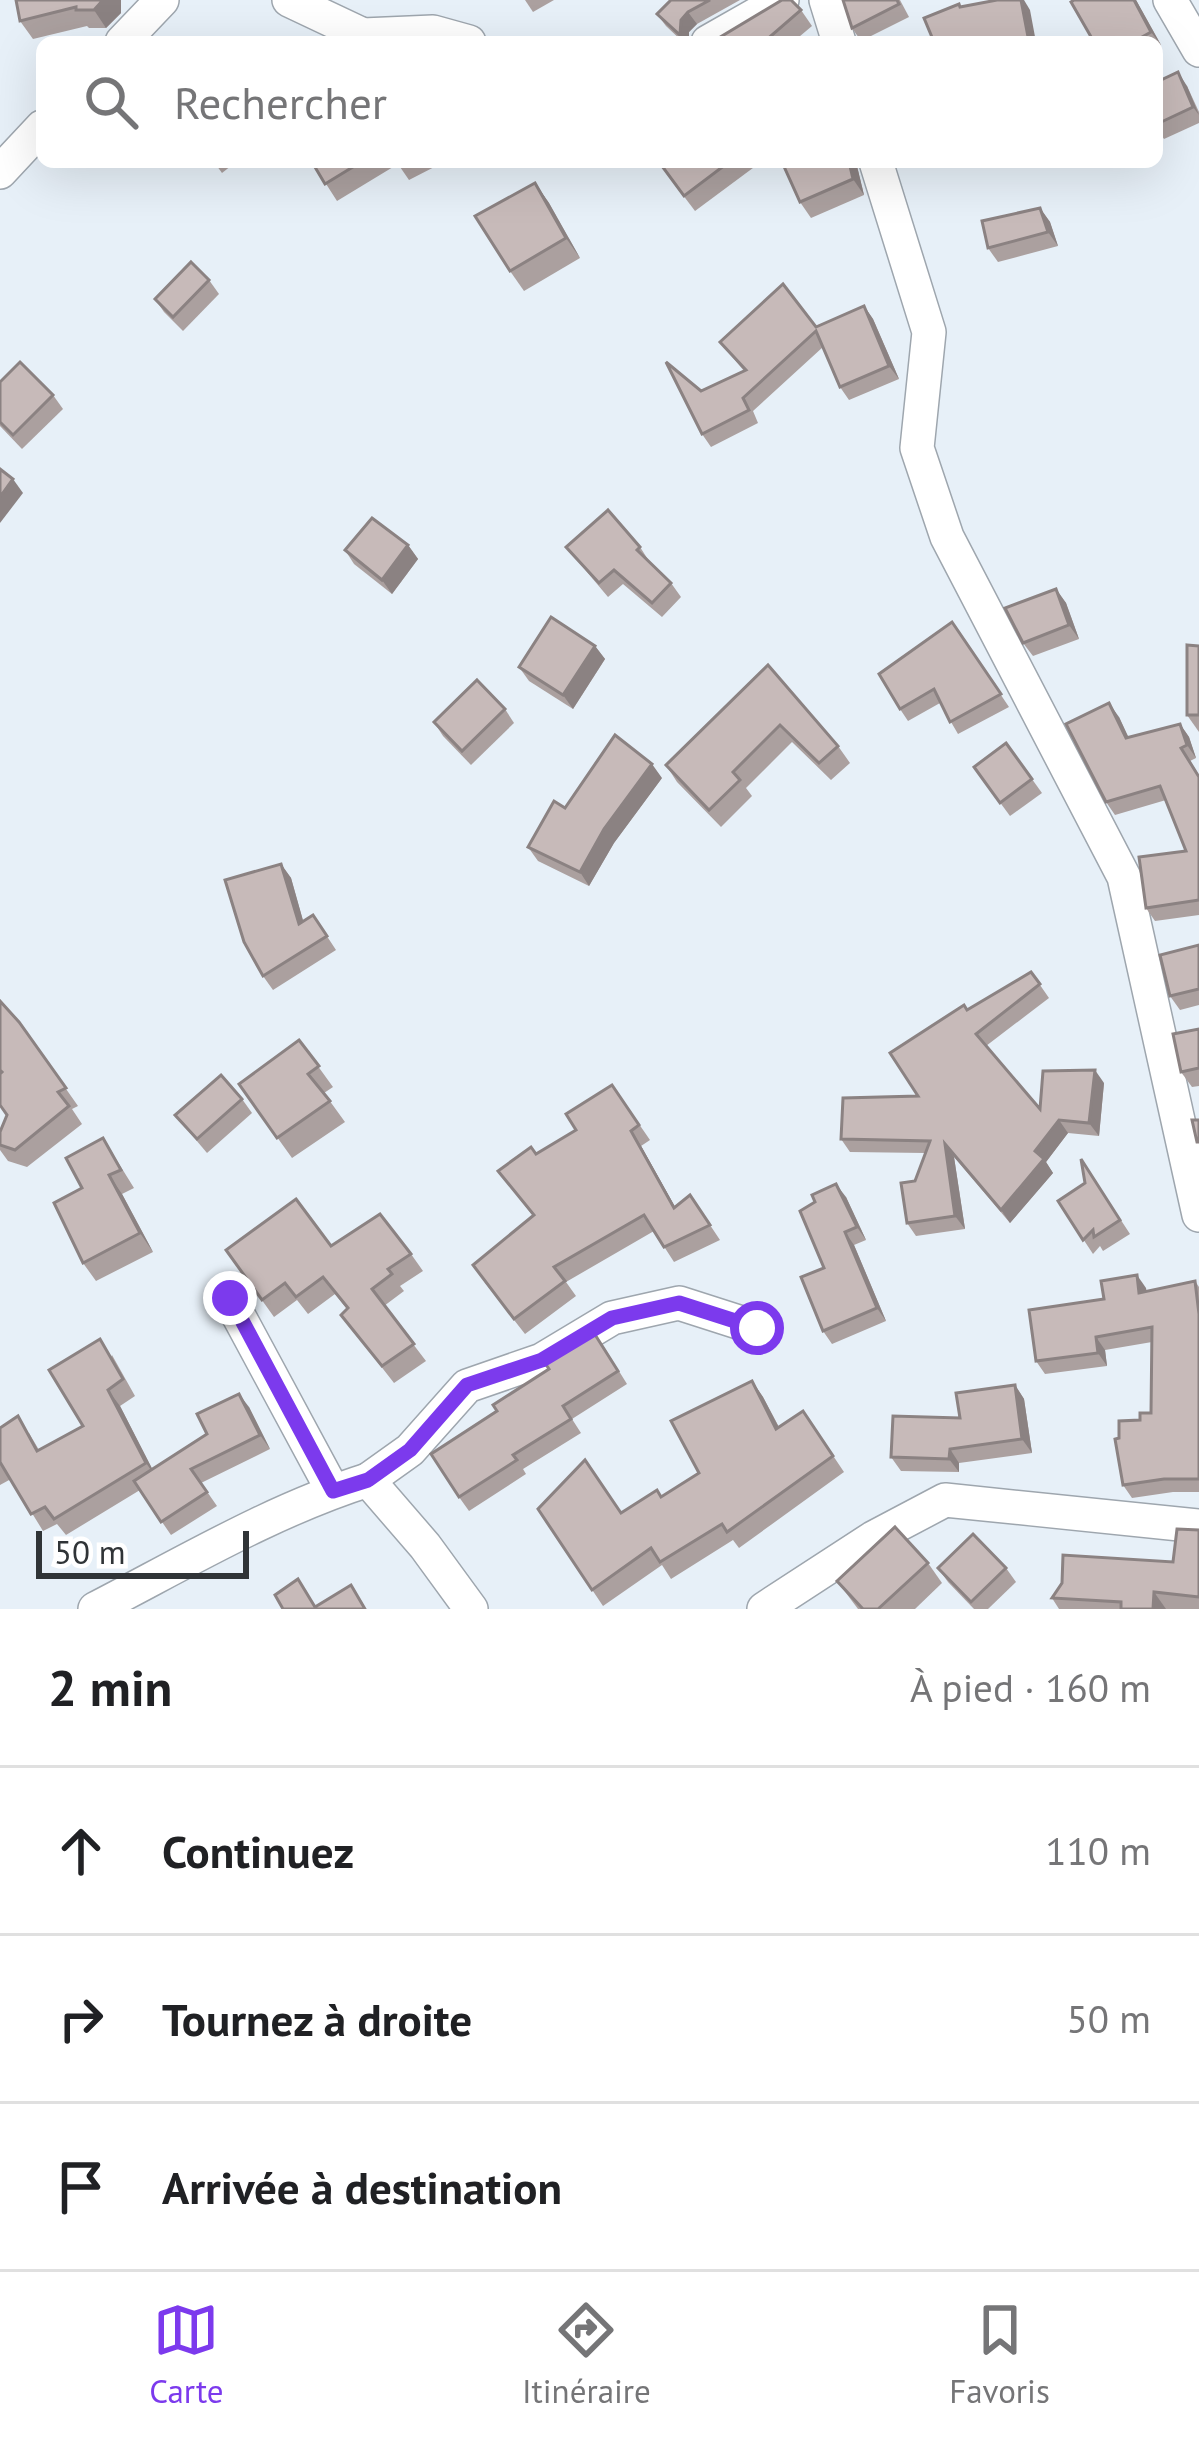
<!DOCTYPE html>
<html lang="fr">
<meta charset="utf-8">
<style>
:root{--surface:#fff;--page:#f2f2f2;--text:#202124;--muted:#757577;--line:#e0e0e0;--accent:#7c3aed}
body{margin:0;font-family:"PT Sans",sans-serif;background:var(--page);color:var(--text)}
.scale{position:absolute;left:36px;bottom:30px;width:213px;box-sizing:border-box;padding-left:12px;border:6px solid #303437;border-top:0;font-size:33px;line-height:42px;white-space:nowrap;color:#303437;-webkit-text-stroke:9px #fff;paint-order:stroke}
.stop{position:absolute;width:36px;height:36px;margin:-27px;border:9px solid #7c3aed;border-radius:50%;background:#fff}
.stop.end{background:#7c3aed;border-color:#fff;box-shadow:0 3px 12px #0008}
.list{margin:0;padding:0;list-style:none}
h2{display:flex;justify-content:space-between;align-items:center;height:156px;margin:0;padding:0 48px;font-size:51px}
h2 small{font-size:39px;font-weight:400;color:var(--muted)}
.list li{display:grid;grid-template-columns:78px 1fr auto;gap:36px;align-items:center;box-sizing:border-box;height:168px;padding:0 48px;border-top:3px solid var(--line)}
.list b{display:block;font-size:45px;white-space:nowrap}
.list em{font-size:39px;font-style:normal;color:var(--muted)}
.icon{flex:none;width:66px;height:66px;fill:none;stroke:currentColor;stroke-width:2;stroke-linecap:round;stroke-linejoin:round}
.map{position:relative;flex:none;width:1199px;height:1609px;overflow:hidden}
.search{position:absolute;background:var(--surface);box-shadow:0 12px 48px #0002;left:36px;right:36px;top:36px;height:132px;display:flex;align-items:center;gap:30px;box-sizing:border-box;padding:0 42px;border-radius:18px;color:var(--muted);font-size:45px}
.sheet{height:660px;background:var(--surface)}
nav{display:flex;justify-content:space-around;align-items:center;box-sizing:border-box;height:168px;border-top:3px solid var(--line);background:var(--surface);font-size:33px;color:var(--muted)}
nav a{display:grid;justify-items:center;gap:6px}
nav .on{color:var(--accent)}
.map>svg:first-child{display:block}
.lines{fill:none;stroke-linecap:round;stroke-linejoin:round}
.minor-casing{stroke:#9ea6ae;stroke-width:36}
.minor{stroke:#fff;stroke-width:33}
.wall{fill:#aba09f}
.shaded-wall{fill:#8b8282}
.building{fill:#c7bab9;stroke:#8b8282;stroke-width:3}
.route{stroke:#7c3aed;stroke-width:15}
</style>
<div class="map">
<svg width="1199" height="1609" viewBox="0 0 1199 1609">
<rect width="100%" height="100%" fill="#e7f0f8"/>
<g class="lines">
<defs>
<g id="minor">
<path d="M289,0L363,35L433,32L469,42"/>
<path d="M826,0L839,42"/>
<path d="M1170,0L1199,50"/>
<path d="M122,42L162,0"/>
<path d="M708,42L782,0"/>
<path d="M876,162L929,332L917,448L947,537L1124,877L1199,1215"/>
<path d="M0,172L42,127"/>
<path d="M229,1298L333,1491"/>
<path d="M368,1480L410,1450L467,1386L542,1360L612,1318L679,1303L757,1328"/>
<path d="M95,1609C184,1563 273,1510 368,1480L425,1546L471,1609"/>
<path d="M764,1609L873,1538L945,1500L1199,1526"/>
</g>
</defs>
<use href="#minor" class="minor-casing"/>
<use href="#minor" class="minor"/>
</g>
<g class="wall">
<path d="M16,0H121V13L106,28H89L87,26L33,39L20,21Z"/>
<path d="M525,0H554L533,12Z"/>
<path d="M671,0H740L697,24L689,32V42H683L666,26L657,14Z"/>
<path d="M843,0H900L909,17L861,41L852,28Z"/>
<path d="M1136,0L1161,45L1157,48V42H1094Z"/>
<path d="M801,10L812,26L793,42H712Z"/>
<path d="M1157,82L1187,86L1199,112V123L1164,139L1157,129Z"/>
<path d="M214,162H236L222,173Z"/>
<path d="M312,162H444L409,180L398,164L337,201Z"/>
<path d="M658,162H761L695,211Z"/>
<path d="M856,162L864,195L811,218L800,202Z"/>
<path d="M535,183L549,203L580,258L524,291L510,271Z"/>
<path d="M1040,208L1050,222L1058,246L998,262L988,248Z"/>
<path d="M209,280L219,294L183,331L164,312L155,299Z"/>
<path d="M864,306L873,319L899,379L849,400L840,387L823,347L753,411L758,423L711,447L702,434L701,391L744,371L720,342L816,327Z"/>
<path d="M0,382L53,395L63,409L22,449L0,426Z"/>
<path d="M408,545L418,559L392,594L354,564L345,550Z"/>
<path d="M566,547H640L649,561L671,583L681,597L662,617L623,584L608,597Z"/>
<path d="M1056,589L1066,603L1079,639L1033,656L1023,643Z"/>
<path d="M952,622L1009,707L958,734L940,703L908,721L900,709Z"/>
<path d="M595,646L605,659L573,709L529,681L519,667Z"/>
<path d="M1199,646V732L1187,715Z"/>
<path d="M768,665L838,746L850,763L831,780L792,742L746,788L752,796L721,827L677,782L666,765Z"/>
<path d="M505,709L514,723L471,765L443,736L434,722Z"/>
<path d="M1119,717L1128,737L1180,724L1189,737L1196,758L1190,761L1199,775V915L1155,921L1146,908L1186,851L1166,800L1115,815L1106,802Z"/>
<path d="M1006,743L1042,793L1010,816L974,767Z"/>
<path d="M662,778L614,843L589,886L538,861L528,847Z"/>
<path d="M281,864L291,878L303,921L313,915L336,950L273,990L263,976Z"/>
<path d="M1199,945V1005L1180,1010L1170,996Z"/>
<path d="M1031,972L1049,998L986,1046L1040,1109L1104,1083L1099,1136L1068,1133L1046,1162L1053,1173L1010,1223L954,1157L965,1229L916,1236L907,1223L915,1181L925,1153L850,1152L841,1139L918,1096L967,1010Z"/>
<path d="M0,1001L19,1022L78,1106L72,1109L82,1124L27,1167L8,1161L0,1150V1132L7,1115L0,1105Z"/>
<path d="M1199,1029V1086L1192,1087L1181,1072Z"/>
<path d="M299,1040L333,1087L324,1093L345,1122L292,1158L239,1084Z"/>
<path d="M612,1085L650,1140L641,1146L675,1207L690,1195L720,1240L674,1262L654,1231L566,1282L576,1296L525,1334L483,1280L533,1216L498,1171L536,1154L576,1130Z"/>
<path d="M242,1099L252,1113L207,1153L175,1115Z"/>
<path d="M103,1138L134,1188L122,1194L153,1252L96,1281L83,1263L82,1188Z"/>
<path d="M1081,1159L1130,1234L1103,1251L1100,1246L1093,1254L1058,1201L1085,1183Z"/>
<path d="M846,1197L866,1240L854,1245L886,1321L832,1344L823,1331L824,1268Z"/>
<path d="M331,1246L411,1254L423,1271L400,1286L404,1291L384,1306L426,1361L394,1383L341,1315L347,1309L335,1294L308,1314L297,1300L274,1317L226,1250Z"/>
<path d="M1195,1281L1199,1287V1492H1173L1132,1498L1123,1485L1119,1438L1151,1413L1152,1342L1105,1350L1107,1366L1045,1374L1036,1361L1104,1299L1146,1288V1291Z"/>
<path d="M604,1347L627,1384L572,1419L581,1433L523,1469L526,1474L469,1511L459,1497L497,1411Z"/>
<path d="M112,1355L135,1396L120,1406L152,1469L249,1407L270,1449L201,1483L217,1506L171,1535L140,1490L66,1535L57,1524L43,1531L11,1479L0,1485V1428L29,1433L39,1450L83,1426Z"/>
<path d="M752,1381L763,1397L779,1427L803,1411L844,1472L739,1548L733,1540L671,1579L662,1565L603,1606L538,1509L621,1512L661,1497L699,1473Z"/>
<path d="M1015,1385L1024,1399L1032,1453L959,1463V1472L901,1471L891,1457Z"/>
<path d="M1199,1530V1609H1059L1052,1598L1173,1562Z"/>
<path d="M928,1563L942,1583L915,1609H858L837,1581Z"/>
<path d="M938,1568H1006L1016,1582L988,1609H974L948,1582Z"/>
</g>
<g class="shaded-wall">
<path d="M103,0H121V13L106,28L94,10Z"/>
<path d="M1021,0H1024L1030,10L1036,42H1029Z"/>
<path d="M1134,0H1136L1161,45L1151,32Z"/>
<path d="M688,12L697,24L689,32V42H685L680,35L681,20Z"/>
<path d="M1178,72L1187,86L1199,115L1193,107Z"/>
<path d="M849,162H856L864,195L853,179Z"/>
<path d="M535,183L549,203L580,258L566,238Z"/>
<path d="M1040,208L1050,222L1058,246L1048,232Z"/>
<path d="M864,306L873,319L899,379L889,366Z"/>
<path d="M13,479L23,493L0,523V497Z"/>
<path d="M408,545L418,559L392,594L382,580Z"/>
<path d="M1056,589L1066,603L1079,639L1069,625Z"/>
<path d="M595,646L605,659L573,709L563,695Z"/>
<path d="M1109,703L1119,717L1135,751L1126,738Z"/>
<path d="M1180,724L1189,737L1196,758L1187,745Z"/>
<path d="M652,764L662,778L614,843L589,886L580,872L604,829Z"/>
<path d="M281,864L291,878L308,938L299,924Z"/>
<path d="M1095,1070L1104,1083L1099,1136L1089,1123Z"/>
<path d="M1059,1120L1068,1133L1046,1162L1053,1173L1010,1223L1001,1210L1035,1151Z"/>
<path d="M631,1131L641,1146L684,1223L674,1208Z"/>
<path d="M945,1144L954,1157L965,1229L955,1216Z"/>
<path d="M109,1175L122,1194L153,1252L140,1233Z"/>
<path d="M836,1184L846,1197L866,1240L857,1227Z"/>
<path d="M845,1232L854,1245L886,1321L877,1308Z"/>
<path d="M1137,1275L1146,1288L1149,1306L1139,1293Z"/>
<path d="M1096,1337L1105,1350L1107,1366L1098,1353Z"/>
<path d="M752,1381L763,1397L788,1445L776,1429Z"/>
<path d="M1015,1385L1024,1399L1032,1453L1022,1439Z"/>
<path d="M108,1390L120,1406L158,1480L146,1463Z"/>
<path d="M239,1394L249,1407L270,1449L260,1435Z"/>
<path d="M950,1449L959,1463V1472L949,1459Z"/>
<path d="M1154,1592L1166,1609H1153Z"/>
</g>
<g class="building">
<path d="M16,0H103L94,10H76V7L20,21Z"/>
<path d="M671,0H710L688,12L681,20L680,35L657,14Z"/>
<path d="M782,0H791L801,10L764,42H712Z"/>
<path d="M843,0H897L899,4L852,28Z"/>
<path d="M997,0H1021L1029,42H934L924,18L959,4L960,7Z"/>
<path d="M1074,0H1134L1151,32L1133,42H1094L1071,2Z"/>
<path d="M1178,72L1193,107L1157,124V82Z"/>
<path d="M312,162H361L325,184Z"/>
<path d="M659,162H729L684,196Z"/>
<path d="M782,162H849L853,179L800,202Z"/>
<path d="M535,183L566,238L510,271L475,216Z"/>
<path d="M1040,208L1048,232L988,248L982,221Z"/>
<path d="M191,262L209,280L173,317L155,299Z"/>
<path d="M783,284L816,327L864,306L889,366L840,387L816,331L743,398L749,410L702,434L666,362L701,391L746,370L720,342Z"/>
<path d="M20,362L53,395L13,435L0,422V382Z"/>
<path d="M0,469L13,479L0,497Z"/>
<path d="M608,510L640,547L637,550L671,583L652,603L614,570L599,583L566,547Z"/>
<path d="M372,518L408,545L382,580L345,550Z"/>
<path d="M1056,589L1069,625L1023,643L1005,608Z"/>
<path d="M551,617L595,646L563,695L519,667Z"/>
<path d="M952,622L1001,694L950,722L934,689L900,709L879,674Z"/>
<path d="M1187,645L1199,646V715H1187Z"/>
<path d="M768,665L838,746L819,763L780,725L733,772L740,780L709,810L666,765Z"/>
<path d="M477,680L505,709L462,751L434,722Z"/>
<path d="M1109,703L1126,738L1180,724L1187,745L1181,748L1199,777V900L1146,908L1139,857L1186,851L1160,786L1106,802L1066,724Z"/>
<path d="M615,735L652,764L604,829L580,872L528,847L554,801L565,808Z"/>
<path d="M1006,743L1032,779L1000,803L974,767Z"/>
<path d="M281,864L299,924L313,915L327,936L263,976L244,942L225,880Z"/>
<path d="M1199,945V989L1170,996L1160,955Z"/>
<path d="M1031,972L1040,984L976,1034L1040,1109L1043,1071L1095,1070L1089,1123L1059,1120L1035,1151L1044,1159L1001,1210L945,1144L955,1216L907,1223L901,1183L915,1181L930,1141L841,1139L843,1098L918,1096L890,1053L964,1005L967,1010Z"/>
<path d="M0,1001L19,1022L66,1088L58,1092L69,1106L15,1150L0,1145V1132L7,1115L0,1105V1074L2,1072L0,1070Z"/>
<path d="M1199,1029V1068L1181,1072L1173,1034Z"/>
<path d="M299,1040L319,1066L308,1074L330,1101L277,1138L239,1084Z"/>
<path d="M221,1075L242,1099L197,1139L175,1115Z"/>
<path d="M612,1085L639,1125L631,1131L674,1208L690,1195L710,1225L664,1247L644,1215L554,1267L565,1281L514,1319L473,1265L534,1215L498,1171L531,1147L536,1154L576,1130L566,1114Z"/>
<path d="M1192,1120H1199V1142H1197Z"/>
<path d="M103,1138L121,1170L109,1175L140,1233L83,1263L54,1203L82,1188L66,1158Z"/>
<path d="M1081,1159L1120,1220L1094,1237L1093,1230L1083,1240L1058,1201L1085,1183Z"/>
<path d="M836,1184L857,1227L845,1232L877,1308L823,1331L801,1277L824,1268L800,1211L815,1202L812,1195Z"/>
<path d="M296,1199L331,1246L380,1214L411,1254L388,1269L392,1274L372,1289L414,1344L382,1366L341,1315L348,1308L323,1277L296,1297L285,1283L262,1300L226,1250Z"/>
<path d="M1137,1275L1139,1293L1195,1281L1199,1314V1479H1164L1123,1485L1115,1439L1119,1438V1421L1140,1420V1413H1151L1152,1327L1096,1337L1098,1353L1036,1361L1029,1310L1104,1299L1101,1281Z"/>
<path d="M594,1333L618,1371L563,1406L571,1419L513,1455L517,1460L459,1497L431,1454L497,1411L493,1405L549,1369L545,1363Z"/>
<path d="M100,1339L123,1379L108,1390L146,1463L54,1519L45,1507L31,1514L0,1462V1428L18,1416L37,1451L83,1426L49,1370Z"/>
<path d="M752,1381L776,1429L803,1411L833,1456L727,1532L722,1524L660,1562L651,1548L592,1590L538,1509L585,1460L621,1513L657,1490L661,1497L699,1473L671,1421Z"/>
<path d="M1015,1385L1022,1439L950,1449L949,1459L891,1457L893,1416L960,1418L956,1393Z"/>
<path d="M239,1394L260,1435L191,1469L207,1492L161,1522L134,1481L207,1434L197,1414Z"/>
<path d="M895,1527L928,1563L878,1609H863L837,1581Z"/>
<path d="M1177,1529L1199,1530V1597L1154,1592L1153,1609H1121V1602L1052,1598L1062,1583L1063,1555L1173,1562Z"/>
<path d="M973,1534L1006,1568L971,1602L938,1568Z"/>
<path d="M298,1579L315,1607L351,1585L365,1609H283L275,1595Z"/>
</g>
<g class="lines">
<path class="route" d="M230,1298L333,1491L368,1480L410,1450L467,1385L542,1360L612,1318L679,1303L757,1328"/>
</g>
</svg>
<div class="scale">50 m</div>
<div class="stop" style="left:757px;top:1328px"></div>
<div class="stop end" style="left:230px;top:1298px"></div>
<div class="search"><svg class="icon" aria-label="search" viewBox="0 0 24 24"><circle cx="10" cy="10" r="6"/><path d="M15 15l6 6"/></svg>Rechercher</div>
</div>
<section class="sheet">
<h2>2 min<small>À pied · 160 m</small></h2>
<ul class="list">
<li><svg class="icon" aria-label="ahead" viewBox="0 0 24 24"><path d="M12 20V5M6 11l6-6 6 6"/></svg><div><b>Continuez</b></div><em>110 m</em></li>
<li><svg class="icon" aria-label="right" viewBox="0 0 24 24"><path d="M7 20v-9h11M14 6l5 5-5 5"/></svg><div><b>Tournez à droite</b></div><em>50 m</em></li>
<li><svg class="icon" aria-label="arrive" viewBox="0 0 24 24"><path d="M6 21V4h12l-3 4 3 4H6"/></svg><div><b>Arrivée à destination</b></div></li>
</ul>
</section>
<nav>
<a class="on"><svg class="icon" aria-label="map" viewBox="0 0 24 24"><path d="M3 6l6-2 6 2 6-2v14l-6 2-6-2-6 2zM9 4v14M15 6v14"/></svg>Carte</a>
<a><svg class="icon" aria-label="directions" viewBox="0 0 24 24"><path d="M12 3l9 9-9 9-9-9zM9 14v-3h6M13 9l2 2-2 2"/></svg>Itinéraire</a>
<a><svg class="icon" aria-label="saved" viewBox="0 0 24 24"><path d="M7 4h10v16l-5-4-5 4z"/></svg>Favoris</a>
</nav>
